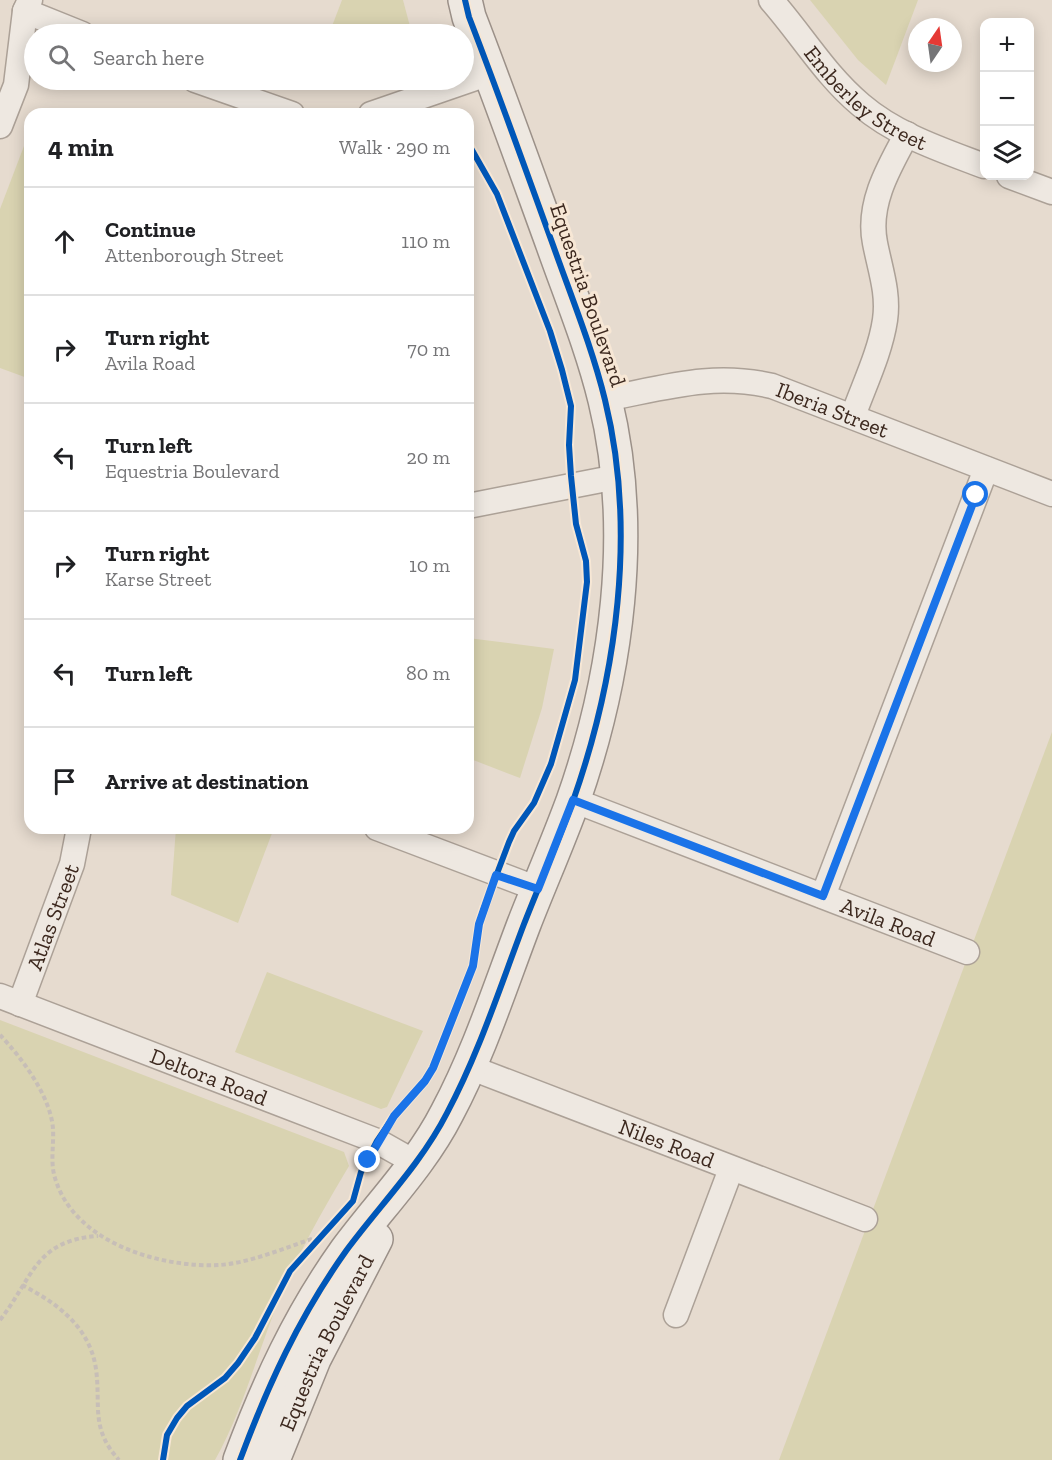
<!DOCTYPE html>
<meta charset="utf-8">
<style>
:root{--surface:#fff;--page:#f6f6f6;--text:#202124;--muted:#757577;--line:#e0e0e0}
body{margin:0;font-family:"Zilla Slab",serif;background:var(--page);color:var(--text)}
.controls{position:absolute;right:18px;top:18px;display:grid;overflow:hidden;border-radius:12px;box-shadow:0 3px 15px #0003}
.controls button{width:54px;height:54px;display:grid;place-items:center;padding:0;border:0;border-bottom:2px solid var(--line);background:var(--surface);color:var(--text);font:30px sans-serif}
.compass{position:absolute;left:908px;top:18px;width:54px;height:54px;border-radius:50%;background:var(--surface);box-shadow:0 3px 15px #0003;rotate:13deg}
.stop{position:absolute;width:18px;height:18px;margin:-14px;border:4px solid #1a73e8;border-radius:50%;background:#fff}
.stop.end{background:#1a73e8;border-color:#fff;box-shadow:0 2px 6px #0008}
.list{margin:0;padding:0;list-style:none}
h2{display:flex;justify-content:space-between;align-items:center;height:78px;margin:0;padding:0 24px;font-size:26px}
h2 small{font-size:20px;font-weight:400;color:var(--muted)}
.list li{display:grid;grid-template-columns:39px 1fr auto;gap:18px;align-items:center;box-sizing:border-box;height:108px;padding:0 24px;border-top:2px solid var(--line)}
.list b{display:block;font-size:22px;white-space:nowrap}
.list p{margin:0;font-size:20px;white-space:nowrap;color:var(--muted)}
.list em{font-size:20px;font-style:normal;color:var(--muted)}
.icon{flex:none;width:33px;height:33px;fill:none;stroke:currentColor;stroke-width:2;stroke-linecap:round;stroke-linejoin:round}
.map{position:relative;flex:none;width:1052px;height:1460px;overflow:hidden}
.search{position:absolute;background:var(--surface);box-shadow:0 3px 15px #0003;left:24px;top:24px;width:450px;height:66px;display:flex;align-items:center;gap:15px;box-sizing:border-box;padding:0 21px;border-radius:33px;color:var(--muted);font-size:22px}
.panel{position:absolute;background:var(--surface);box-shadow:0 3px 15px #0003;left:24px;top:108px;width:450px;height:726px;border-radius:18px}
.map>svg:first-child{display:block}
.green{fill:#d9d3b1}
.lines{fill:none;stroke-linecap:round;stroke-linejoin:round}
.street-casing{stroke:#aca197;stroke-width:27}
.secondary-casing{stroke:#9b9088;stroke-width:36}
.path{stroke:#c7beb7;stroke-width:4;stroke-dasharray:4.5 3;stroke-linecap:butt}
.street{stroke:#eee8e1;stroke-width:24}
.secondary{stroke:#eee8e1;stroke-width:33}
.cycleway-casing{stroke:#f7e7d5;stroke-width:10}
.cycleway{stroke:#0057b8;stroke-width:6}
.route{stroke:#1a73e8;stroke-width:8}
.labels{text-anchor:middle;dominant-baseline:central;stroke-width:6;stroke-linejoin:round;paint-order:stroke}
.street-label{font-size:22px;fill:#3c281e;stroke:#f7e7d5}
</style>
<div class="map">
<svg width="1052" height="1460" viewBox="0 0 1052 1460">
<rect width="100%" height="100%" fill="#e6dbcf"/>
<g class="green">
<path d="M342,0H403L412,34H329Z"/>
<path d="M810,0H918L886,85L858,60Z"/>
<path d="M312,80H385L362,88L342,90L308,88Z"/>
<path d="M24,146L30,148V379L0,368V209Z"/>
<path d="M468,638L554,649L542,708L520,778L468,758Z"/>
<path d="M1052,732V1460H779Z"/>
<path d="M176,828H274L238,923L171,895Z"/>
<path d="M267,972L423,1031L387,1107L381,1109L235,1052Z"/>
<path d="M0,1020L344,1152L349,1166C324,1208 300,1250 281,1295C258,1350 244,1408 215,1460H0Z"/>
</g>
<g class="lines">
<defs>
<g id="street">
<path id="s1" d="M771,0C802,35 825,75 861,105C896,135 942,150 984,166"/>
<path d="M25,11L82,34"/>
<path d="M195,80L292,114"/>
<path d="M371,114L490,73"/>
<path d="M0,126L16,85L25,11L30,0"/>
<path d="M1009,176L1052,192"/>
<path id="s2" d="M605,399C664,388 712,372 772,386L1052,494"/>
<path d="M853,416C864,385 880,353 885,320C889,293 880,269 875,243C867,204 889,167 907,134"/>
<path d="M468,506L617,477"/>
<path id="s3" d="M573,800L967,952"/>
<path d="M377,828L538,889"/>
<path d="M823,896L986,469"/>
<path id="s4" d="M0,996L377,1141L416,1163"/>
<path id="s5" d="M20,1004L72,864L79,828"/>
<path id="s6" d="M469,1067L865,1219"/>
<path d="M676,1315L731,1169"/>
</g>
<g id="secondary">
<path d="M240,1460C268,1385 299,1317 346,1251C380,1205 421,1164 447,1113C479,1053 500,987 524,924C540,883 558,842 573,801C617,676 637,530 605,400C592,347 571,296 553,245C525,168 498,92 469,17L465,0"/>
<path id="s7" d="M273,1460L314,1359L376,1239"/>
</g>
</defs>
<use href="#street" class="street-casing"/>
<use href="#secondary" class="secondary-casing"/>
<g class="path">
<path d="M0,1035C22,1058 51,1097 53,1129C54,1145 50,1162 55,1178C74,1243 160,1268 220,1265C255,1262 288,1246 321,1236"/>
<path d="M22,1285C57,1303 90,1327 96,1369C101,1406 90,1428 119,1460"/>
<path d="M0,1320C33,1278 35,1240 98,1236"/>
</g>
<use href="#street" class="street"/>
<use href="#secondary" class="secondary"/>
<defs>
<g id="cycleway">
<path d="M163,1460L167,1435L177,1418L187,1406L225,1378L238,1363L255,1338L290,1271L353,1201L361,1172L377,1141L394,1116L425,1081L433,1068L473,966L479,924L484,908L509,842L514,831L534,803L551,764L575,680L587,582L586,561L576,524L571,476L569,445L571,406L562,370L550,331L497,194L468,143"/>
<path d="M240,1460C268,1385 299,1317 346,1251C380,1205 421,1164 447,1113C479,1053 500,987 524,924C540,883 558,842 573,801C617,676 637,530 605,400C592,347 571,296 553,245C525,168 498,92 469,17L465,0"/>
</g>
</defs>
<use href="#cycleway" class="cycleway-casing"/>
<use href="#cycleway" class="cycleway"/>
</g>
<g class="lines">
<path class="route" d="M368,1160L394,1116L425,1081L433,1068L473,966L479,924L496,875L538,889L573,800L823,896L976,495"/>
</g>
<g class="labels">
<g class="street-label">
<text stroke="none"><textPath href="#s1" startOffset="138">Emberley Street</textPath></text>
<text transform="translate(588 295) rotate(71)">Equestria Boulevard</text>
<text stroke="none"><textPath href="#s2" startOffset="234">Iberia Street</textPath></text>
<text stroke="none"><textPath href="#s5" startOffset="93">Atlas Street</textPath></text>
<text stroke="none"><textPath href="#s3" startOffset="338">Avila Road</textPath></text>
<text stroke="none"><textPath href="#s4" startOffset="224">Deltora Road</textPath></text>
<text stroke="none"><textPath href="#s6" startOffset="212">Niles Road</textPath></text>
<text stroke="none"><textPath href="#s7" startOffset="129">Equestria Boulevard</textPath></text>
</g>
</g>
</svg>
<div class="controls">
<button>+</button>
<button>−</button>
<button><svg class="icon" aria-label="layers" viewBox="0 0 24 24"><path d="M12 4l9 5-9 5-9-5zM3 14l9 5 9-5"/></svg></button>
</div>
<svg class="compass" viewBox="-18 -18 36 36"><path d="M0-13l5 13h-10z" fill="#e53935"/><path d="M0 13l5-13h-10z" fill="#757577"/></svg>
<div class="stop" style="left:976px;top:495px"></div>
<div class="stop end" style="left:368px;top:1160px"></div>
<div class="search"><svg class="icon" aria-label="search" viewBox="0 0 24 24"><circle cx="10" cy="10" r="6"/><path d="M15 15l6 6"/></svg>Search here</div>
<section class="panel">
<h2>4 min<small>Walk · 290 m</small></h2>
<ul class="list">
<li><svg class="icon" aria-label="ahead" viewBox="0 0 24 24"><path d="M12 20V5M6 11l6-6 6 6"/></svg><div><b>Continue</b><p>Attenborough Street</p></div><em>110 m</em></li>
<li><svg class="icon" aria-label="right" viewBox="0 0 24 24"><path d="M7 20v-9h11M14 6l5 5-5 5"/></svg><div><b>Turn right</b><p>Avila Road</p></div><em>70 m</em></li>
<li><svg class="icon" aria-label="left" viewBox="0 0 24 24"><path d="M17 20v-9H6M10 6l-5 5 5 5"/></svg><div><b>Turn left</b><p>Equestria Boulevard</p></div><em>20 m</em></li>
<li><svg class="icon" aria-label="right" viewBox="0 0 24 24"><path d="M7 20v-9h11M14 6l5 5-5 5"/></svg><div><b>Turn right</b><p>Karse Street</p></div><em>10 m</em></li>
<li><svg class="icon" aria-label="left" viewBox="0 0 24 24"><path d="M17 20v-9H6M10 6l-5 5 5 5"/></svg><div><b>Turn left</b></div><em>80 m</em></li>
<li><svg class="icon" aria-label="arrive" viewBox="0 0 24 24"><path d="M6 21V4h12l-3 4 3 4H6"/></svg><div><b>Arrive at destination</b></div></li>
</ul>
</section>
</div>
